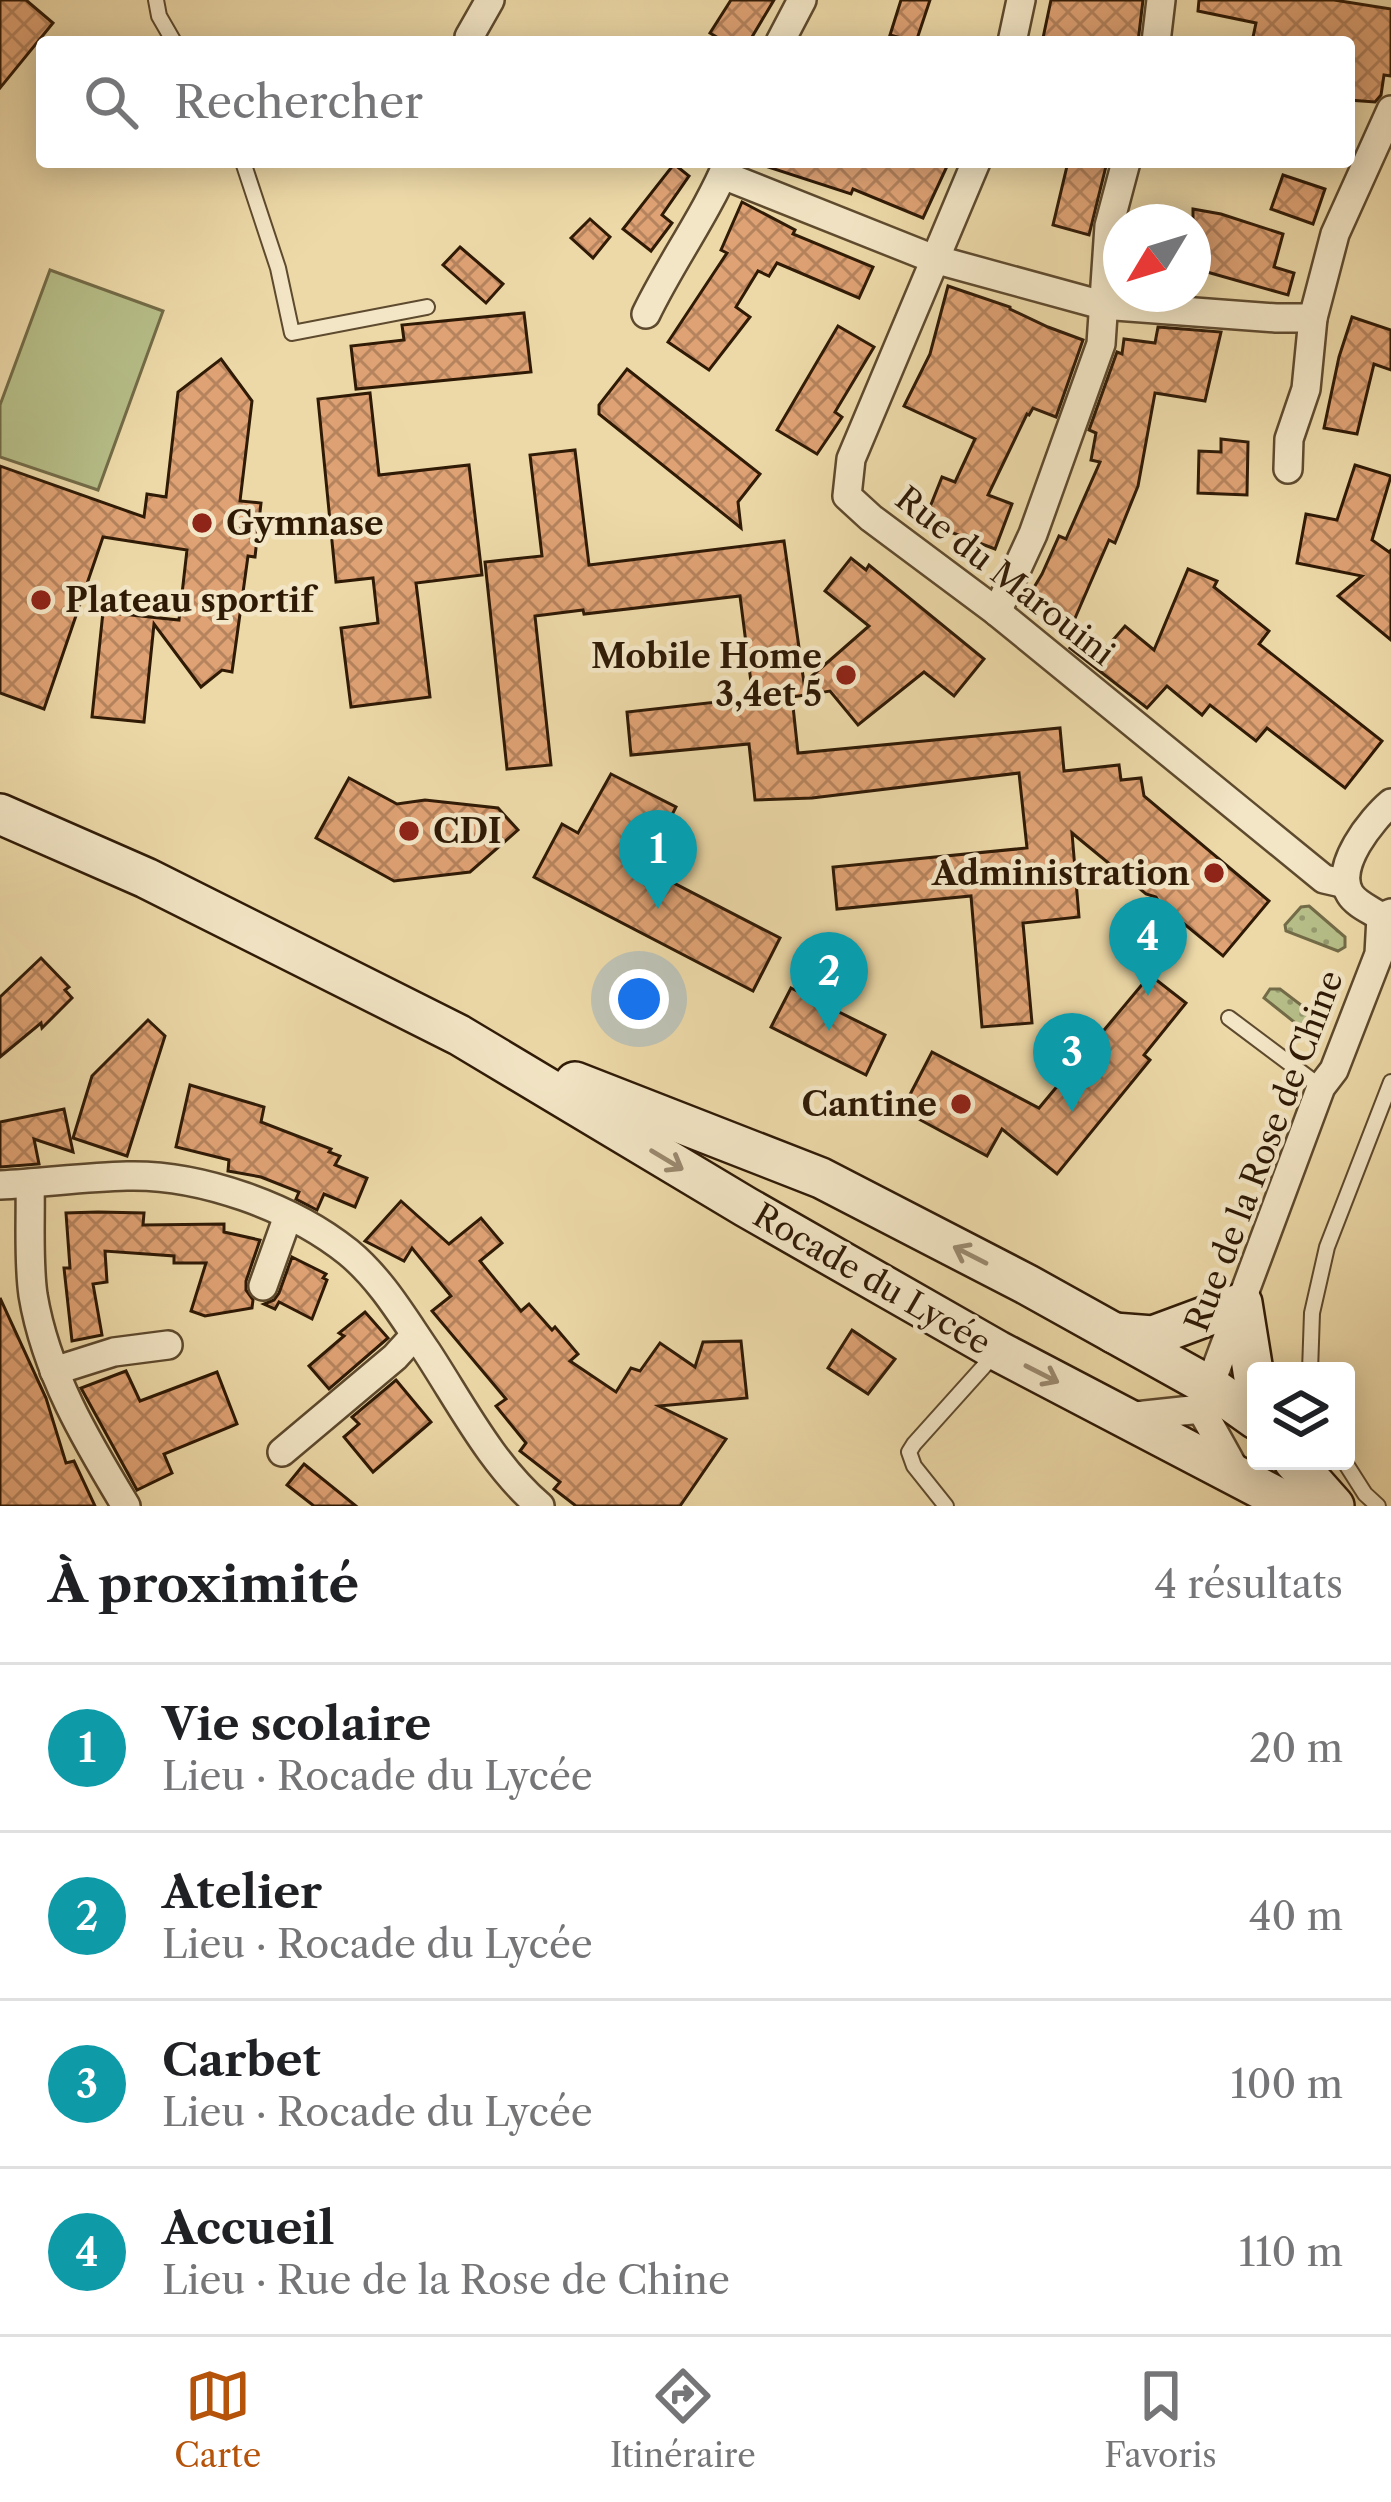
<!DOCTYPE html>
<html lang="fr">
<meta charset="utf-8">
<style>
:root{--surface:#fff;--page:#f6f6f6;--text:#202124;--muted:#757577;--line:#e0e0e0;--accent:#b45309}
body{margin:0;font-family:"Libre Caslon Text",serif;background:var(--page);color:var(--text)}
.controls{position:absolute;right:36px;bottom:36px;display:grid;overflow:hidden;border-radius:12px;box-shadow:0 6px 30px #0003}
.controls button{width:108px;height:108px;display:grid;place-items:center;padding:0;border:0;border-bottom:3px solid var(--line);background:var(--surface);color:var(--text);font:60px sans-serif}
.compass{position:absolute;left:1103px;top:204px;width:108px;height:108px;border-radius:50%;background:var(--surface);box-shadow:0 6px 30px #0003;rotate:232deg}
.you{position:absolute;left:639px;top:999px;width:42px;height:42px;margin:-30px;border:9px solid #fff;border-radius:50%;background:#1a73e8;box-shadow:0 0 0 18px #1a73e833}
.badge{display:grid;place-items:center;width:78px;height:78px;border-radius:50%;background:var(--accent);color:#fff;font-size:39px;font-weight:700}
.pin{position:absolute;translate:-50% -99px;filter:drop-shadow(0 3px 6px #0008)}
.pin::after{content:'';position:absolute;top:63px;width:42px;height:36px;background:inherit;clip-path:polygon(0 0,100% 0,50% 100%)}
.list{margin:0;padding:0;list-style:none}
h2{display:flex;justify-content:space-between;align-items:center;height:156px;margin:0;padding:0 48px;font-size:51px}
h2 small{font-size:39px;font-weight:400;color:var(--muted)}
.list li{display:grid;grid-template-columns:78px 1fr auto;gap:36px;align-items:center;box-sizing:border-box;height:168px;padding:0 48px;border-top:3px solid var(--line)}
.list b{display:block;font-size:45px;white-space:nowrap}
.list p{margin:0;font-size:39px;white-space:nowrap;color:var(--muted)}
.list em{font-size:39px;font-style:normal;color:var(--muted)}
.icon{flex:none;width:66px;height:66px;fill:none;stroke:currentColor;stroke-width:2;stroke-linecap:round;stroke-linejoin:round}
.map{position:relative;flex:none;width:1391px;height:1506px;overflow:hidden}
.search{position:absolute;background:var(--surface);box-shadow:0 6px 30px #0003;left:36px;right:36px;top:36px;height:132px;display:flex;align-items:center;gap:30px;box-sizing:border-box;padding:0 42px;border-radius:12px;color:var(--muted);font-size:45px}
.sheet{height:828px;background:var(--surface)}
nav{display:flex;justify-content:space-around;align-items:center;box-sizing:border-box;height:168px;border-top:3px solid var(--line);background:var(--surface);font-size:33px;color:var(--muted)}
nav a{display:grid;justify-items:center;gap:6px}
nav .on{color:var(--accent)}
.map>svg:first-child{display:block}
.grass{fill:url(#grass-dots);stroke:#736c48;stroke-width:3}
.pitch{fill:#b7bf89;stroke:#736c48;stroke-width:3}
.building{fill:url(#building-cross-hatch);stroke:#2f1a06;stroke-width:3}
.lines{fill:none;stroke-linecap:round;stroke-linejoin:round}
.service-casing{stroke:#5e4a2e;stroke-width:18}
.minor-casing{stroke:#5e4a2e;stroke-width:32}
.secondary-casing{stroke:#2f1a06;stroke-width:44}
.service{stroke:#f3e6c6;stroke-width:14}
.minor{stroke:#f3e6c6;stroke-width:27}
.secondary{stroke:#f3e6c6;stroke-width:39}
.oneway{stroke:#9b8a70}
.poi-dot{fill:#8f2418;stroke:#f3e6c6;stroke-width:4.5}
.labels{text-anchor:middle;dominant-baseline:central;stroke-width:9;stroke-linejoin:round;paint-order:stroke}
.poi-label{font-size:33px;font-weight:bold;fill:#2f1a06;stroke:#f3e6c6;text-anchor:start}
.street-label{font-size:33px;fill:#2f1a06;stroke:#f3e6c6}
</style>
<div class="map">
<svg width="1391" height="1506" viewBox="0 0 1391 1506">
<defs>
<pattern id="grass-dots" width="8" height="8" patternUnits="userSpaceOnUse" patternTransform="scale(3)"><rect width="8" height="8" fill="#b7bf89"/><path d="M2 2h.1M6 6h.1" fill="none" stroke="#959a6e" stroke-width="1.8" stroke-linecap="round"/></pattern>
<pattern id="building-cross-hatch" width="8" height="8" patternUnits="userSpaceOnUse" patternTransform="scale(3)"><rect width="8" height="8" fill="#dfa274"/><path d="M0 0l8 8M0 8l8-8" fill="none" stroke="#b5835d"/></pattern>
</defs>
<rect width="100%" height="100%" fill="#edd9a8"/>
<filter id="stains"><feTurbulence type="fractalNoise" baseFrequency=".00167" numOctaves="4"/><feColorMatrix values="0 0 0 0 .2 0 0 0 0 .09 0 0 0 0 .02 0 0 0 .5 -.17"/></filter>
<radialGradient id="worn" r=".72"><stop offset=".6" stop-color="#630" stop-opacity="0"/><stop offset="1" stop-color="#630" stop-opacity=".3"/></radialGradient>
<g class="grass">
<path d="M1309,906L1345,937V947L1338,951L1286,931L1285,925L1301,907Z"/>
<path d="M1270,989H1280L1322,1021L1308,1033L1264,998Z"/>
</g>
<path class="pitch" d="M50,270L163,311L98,490L0,457V405Z"/>
<g class="building">
<path d="M0,0H26L53,23L0,88Z"/>
<path d="M731,0H774L749,42H725L710,33Z"/>
<path d="M901,0H930L916,42L890,35Z"/>
<path d="M1051,0H1143L1138,42H1063L1043,38Z"/>
<path d="M1199,0H1334L1391,9V76L1384,75L1381,95L1375,102L1349,100V42H1252L1256,23L1198,11Z"/>
<path d="M768,162H949L923,218L853,189L851,194L768,167Z"/>
<path d="M1068,162H1107L1089,235L1053,225Z"/>
<path d="M674,164L689,176L662,215L672,223L651,251L623,229Z"/>
<path d="M1283,175L1325,189L1313,224L1271,209Z"/>
<path d="M742,202L795,230L793,234L873,267L859,298L777,263L769,276L758,271L736,307L750,317L709,370L668,342L727,253L721,250Z"/>
<path d="M1193,209L1221,214L1283,234L1274,267L1294,273L1288,295L1193,268Z"/>
<path d="M590,219L610,237L593,258L571,238Z"/>
<path d="M460,247L503,284L486,303L443,265Z"/>
<path d="M948,286L1010,307V309L1048,327L1083,340L1056,417L1033,408L1029,415L1027,414L988,495L1012,504L995,549L924,522L942,477L955,482L975,439L904,406L930,354Z"/>
<path d="M524,313L531,372L356,389L351,346L404,340L402,325Z"/>
<path d="M1352,317L1391,330V370L1374,364L1357,434L1324,428L1339,357Z"/>
<path d="M838,326L874,347L835,412L842,417L817,454L777,430Z"/>
<path d="M1158,327L1221,332L1205,401L1155,393L1138,486L1115,543L1109,540L1072,625L1027,599L1042,574L1059,536L1066,539L1100,462L1091,460L1096,433L1089,430L1117,352L1122,354L1124,339L1155,343Z"/>
<path d="M221,359L252,401L240,501L261,503L255,557L248,556L232,672L222,670L201,687L154,624L144,722L92,717L103,612L179,620L187,550L103,537L44,709L0,693V466L144,517L147,494L166,497L178,392Z"/>
<path d="M627,369L760,474L738,502L741,528L599,414V405Z"/>
<path d="M370,393L379,475L469,465L482,575L416,583L430,697L351,707L341,628L378,623L373,578L336,582L318,399Z"/>
<path d="M1221,439L1248,442L1247,495L1198,493L1199,451L1221,452Z"/>
<path d="M575,450L589,565L784,541L804,683L869,626L825,591L851,558L866,570L869,565L984,659L954,696L924,672L858,725L830,691L792,697L798,753L1060,728L1064,771L1119,765L1121,780L1141,778L1144,796L1269,901L1223,956L1160,904L1156,897L1146,894L1072,833L1079,917L1023,923L1032,1023L982,1027L971,896L837,909L833,867L1027,848L1019,773L812,798L755,800L749,744L631,755L627,712L753,698L740,596L584,614L583,610L535,616L551,765L507,769L485,562L542,556L530,455Z"/>
<path d="M1355,465L1391,476L1372,540L1389,552L1391,550V640L1338,596L1362,576L1297,563L1306,514L1337,520Z"/>
<path d="M1188,569L1217,581L1214,587L1269,631L1259,644L1382,741L1345,788L1267,728L1256,741L1210,705L1202,715L1167,686L1147,708L1070,648L1085,630L1107,647L1125,626L1154,650Z"/>
<path d="M611,774L676,807L645,868L780,938L753,991L534,877L562,824L578,833Z"/>
<path d="M349,778L397,804L425,800L498,808L518,830L470,872L394,881L316,838Z"/>
<path d="M41,958L69,987L65,990L72,998L42,1028L41,1023L0,1057V997Z"/>
<path d="M1150,975L1186,1003L1144,1055L1150,1060L1057,1174L1002,1129L987,1156L902,1110L932,1052L1039,1108Z"/>
<path d="M791,988L885,1035L866,1075L771,1027Z"/>
<path d="M148,1020L165,1036L127,1156L73,1138L92,1076Z"/>
<path d="M190,1085L264,1107L261,1122L331,1149L329,1152L340,1156L335,1165L367,1178L355,1207L324,1194L317,1210L296,1199L299,1192L261,1177L228,1171L229,1160L176,1147Z"/>
<path d="M64,1109L73,1152L34,1139L39,1164L0,1167V1122Z"/>
<path d="M401,1201L449,1244L481,1218L502,1243L480,1261L521,1311L529,1304L552,1330L555,1327L578,1354L570,1361L616,1392L631,1368L640,1371L660,1343L695,1367L703,1342L741,1341L747,1398L659,1406L726,1439L680,1506H576L554,1489L560,1482L520,1451L526,1443L496,1406L506,1399L432,1311L451,1296L412,1248L404,1261L365,1241Z"/>
<path d="M98,1212L144,1213L143,1225L224,1224V1232L260,1240L246,1281V1290L253,1300L252,1308L205,1316L191,1311L206,1263H174V1256L105,1251L107,1282L93,1284L102,1335L72,1341L64,1268H70L66,1213Z"/>
<path d="M292,1257L326,1274L323,1278L327,1280L312,1319L279,1302L275,1309L264,1304L274,1300L279,1293Z"/>
<path d="M0,1298L46,1398L66,1463L74,1461L95,1506H0Z"/>
<path d="M365,1312L388,1338L329,1389L309,1366L344,1336L339,1333Z"/>
<path d="M852,1330L895,1359L868,1394L828,1368Z"/>
<path d="M126,1371L140,1401L217,1372L237,1424L164,1454L172,1473L137,1490L81,1388Z"/>
<path d="M396,1380L431,1422L373,1472L344,1437L359,1424L352,1417Z"/>
<path d="M304,1464L356,1506H314L287,1485Z"/>
</g>
<g class="lines">
<defs>
<g id="service">
<path d="M156,0L159,16L174,42"/>
<path d="M243,162L278,268L292,333L427,307"/>
<path d="M1149,951V906"/>
<path d="M1229,1018L1321,1087"/>
<path d="M1310,1371L1312,1313L1327,1247L1391,1082"/>
<path d="M1344,1461L1365,1494L1378,1506"/>
<path d="M946,1506L914,1466L909,1452L914,1444L994,1355"/>
</g>
<g id="minor">
<path d="M469,37L490,0"/>
<path d="M780,42L802,0"/>
<path d="M1012,42L1021,0"/>
<path d="M1156,42L1161,0"/>
<path d="M976,162L851,459L847,496L871,518L997,612L1324,879L1346,884"/>
<path d="M723,175L934,259L1102,305L1276,318H1313"/>
<path d="M646,314C671,262 706,215 728,162"/>
<path d="M1288,469L1289,439L1306,389L1313,318L1335,234L1391,110"/>
<path d="M997,612L1033,534L1101,344L1109,226L1126,162"/>
<path d="M1391,803C1372,819 1333,867 1350,894C1356,904 1371,910 1381,917L1391,913"/>
<path d="M30,1184C31,1220 28,1259 33,1295C46,1373 86,1440 126,1506"/>
<path d="M0,1185C42,1183 85,1177 127,1176C200,1174 292,1207 348,1252C381,1279 403,1317 427,1352C461,1404 492,1465 540,1506"/>
<path d="M263,1286L288,1216"/>
<path d="M54,1371L114,1352L168,1345"/>
<path d="M1126,1417L1201,1409"/>
<path d="M282,1452L395,1357L415,1335"/>
<path d="M1236,1472L1201,1409L1321,1087L1334,1070L1379,954L1381,917"/>
</g>
<g id="secondary">
<path d="M0,814L146,878L459,1035L746,1207L998,1351L1294,1506"/>
<path d="M575,1082L821,1178L1026,1284L1211,1387L1256,1419"/>
<path d="M1114,1333L1153,1336L1242,1303L1256,1390"/>
<path d="M1294,1461L1334,1506"/>
</g>
</defs>
<use href="#service" class="service-casing"/>
<use href="#minor" class="minor-casing"/>
<use href="#secondary" class="secondary-casing"/>
<use href="#service" class="service"/>
<use href="#minor" class="minor"/>
<use href="#secondary" class="secondary"/>
</g>
<defs><path id="oneway-shaft" d="M-6 0H5M1.5-3L5.5 0L1.5 3" fill="none" stroke-width="1.6" stroke-linecap="round" stroke-linejoin="round" transform="scale(3)"/></defs>
<g class="oneway">
<use href="#oneway-shaft" transform="translate(667 1160) rotate(31)"/>
<use href="#oneway-shaft" transform="translate(970 1255) rotate(-153)"/>
<use href="#oneway-shaft" transform="translate(1042 1374) rotate(27)"/>
</g>
<g class="poi-dot">
<circle cx="202" cy="523" r="12"/>
<circle cx="41" cy="600" r="12"/>
<circle cx="846" cy="675" r="12"/>
<circle cx="409" cy="831" r="12"/>
<circle cx="1214" cy="873" r="12"/>
<circle cx="961" cy="1104" r="12"/>
</g>
<g class="labels">
<g class="poi-label">
<text x="226" y="523">Gymnase</text>
<text x="65" y="600">Plateau sportif</text>
<text x="822" y="656" text-anchor="end">Mobile Home<tspan x="822" dy="38">3,4et 5</tspan></text>
<text x="433" y="831">CDI</text>
<text x="1190" y="873" text-anchor="end">Administration</text>
<text x="937" y="1104" text-anchor="end">Cantine</text>
</g>
<g class="street-label">
<text transform="translate(1005 576) rotate(38)">Rue du Marouini</text>
<text transform="translate(1264 1151) rotate(-69)">Rue de la Rose de Chine</text>
<text transform="translate(872 1279) rotate(30)">Rocade du Lycée</text>
</g>
</g>
<rect width="100%" height="100%" filter="url(#stains)"/>
<rect width="100%" height="100%" fill="url(#worn)"/>
</svg>
<div class="controls">
<button><svg class="icon" aria-label="layers" viewBox="0 0 24 24"><path d="M12 4l9 5-9 5-9-5zM3 14l9 5 9-5"/></svg></button>
</div>
<svg class="compass" viewBox="-18 -18 36 36"><path d="M0-13l5 13h-10z" fill="#e53935"/><path d="M0 13l5-13h-10z" fill="#757577"/></svg>
<div class="you"></div>
<div class="pin badge" style="left:658px;top:909px;background:#0f9aa8">1</div>
<div class="pin badge" style="left:829px;top:1031px;background:#0f9aa8">2</div>
<div class="pin badge" style="left:1072px;top:1112px;background:#0f9aa8">3</div>
<div class="pin badge" style="left:1148px;top:996px;background:#0f9aa8">4</div>
<div class="search"><svg class="icon" aria-label="search" viewBox="0 0 24 24"><circle cx="10" cy="10" r="6"/><path d="M15 15l6 6"/></svg>Rechercher</div>
</div>
<section class="sheet">
<h2>À proximité<small>4 résultats</small></h2>
<ul class="list">
<li><span class="badge" style="background:#0f9aa8">1</span><div><b>Vie scolaire</b><p>Lieu · Rocade du Lycée</p></div><em>20 m</em></li>
<li><span class="badge" style="background:#0f9aa8">2</span><div><b>Atelier</b><p>Lieu · Rocade du Lycée</p></div><em>40 m</em></li>
<li><span class="badge" style="background:#0f9aa8">3</span><div><b>Carbet</b><p>Lieu · Rocade du Lycée</p></div><em>100 m</em></li>
<li><span class="badge" style="background:#0f9aa8">4</span><div><b>Accueil</b><p>Lieu · Rue de la Rose de Chine</p></div><em>110 m</em></li>
</ul>
</section>
<nav>
<a class="on"><svg class="icon" aria-label="map" viewBox="0 0 24 24"><path d="M3 6l6-2 6 2 6-2v14l-6 2-6-2-6 2zM9 4v14M15 6v14"/></svg>Carte</a>
<a><svg class="icon" aria-label="directions" viewBox="0 0 24 24"><path d="M12 3l9 9-9 9-9-9zM9 14v-3h6M13 9l2 2-2 2"/></svg>Itinéraire</a>
<a><svg class="icon" aria-label="saved" viewBox="0 0 24 24"><path d="M7 4h10v16l-5-4-5 4z"/></svg>Favoris</a>
</nav>
